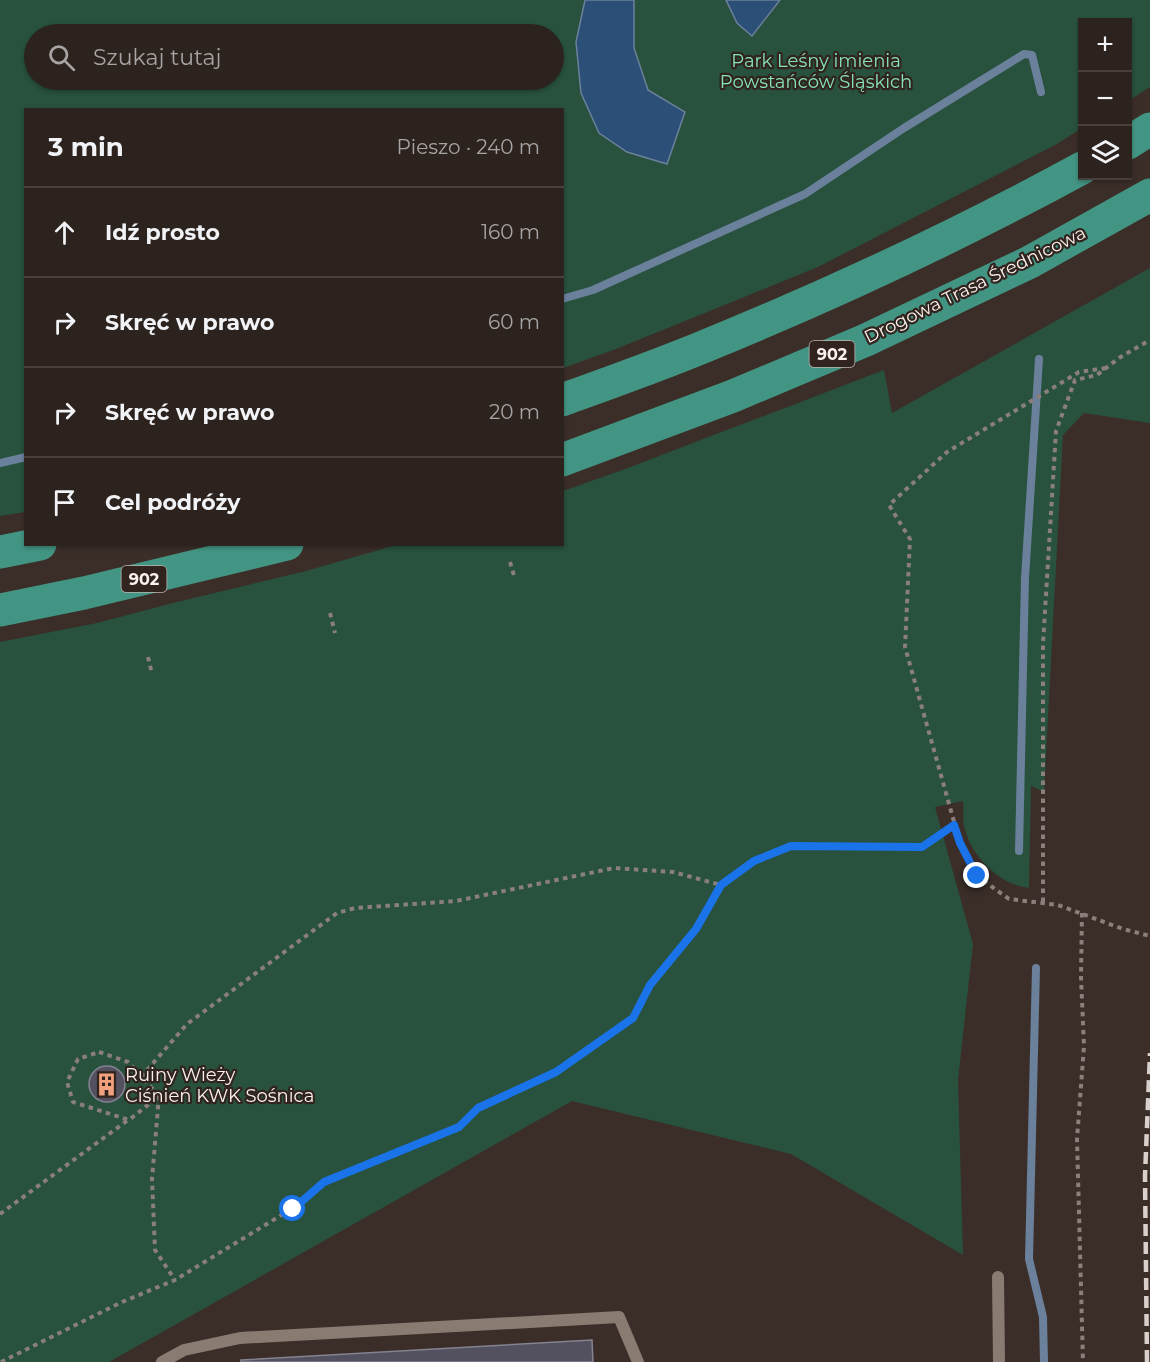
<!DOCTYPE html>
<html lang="pl">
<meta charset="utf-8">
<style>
:root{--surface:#2c221e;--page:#342a27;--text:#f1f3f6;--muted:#a6a4a4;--line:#483f3c}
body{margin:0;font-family:Montserrat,sans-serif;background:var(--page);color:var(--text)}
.controls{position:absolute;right:18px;top:18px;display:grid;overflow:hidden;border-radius:0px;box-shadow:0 2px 4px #0004}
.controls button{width:54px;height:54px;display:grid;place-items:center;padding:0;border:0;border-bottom:2px solid var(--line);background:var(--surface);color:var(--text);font:30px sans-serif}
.stop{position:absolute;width:18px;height:18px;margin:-14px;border:4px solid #1a73e8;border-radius:50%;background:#fff}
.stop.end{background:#1a73e8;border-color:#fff;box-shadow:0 2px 6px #0008}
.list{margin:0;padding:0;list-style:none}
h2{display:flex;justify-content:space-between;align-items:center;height:78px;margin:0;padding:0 24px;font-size:26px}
h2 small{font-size:20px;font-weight:400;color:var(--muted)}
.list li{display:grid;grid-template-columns:39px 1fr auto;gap:18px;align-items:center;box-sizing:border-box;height:90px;padding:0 24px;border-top:2px solid var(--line)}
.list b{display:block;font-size:22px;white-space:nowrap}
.list em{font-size:20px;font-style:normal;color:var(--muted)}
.icon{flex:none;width:33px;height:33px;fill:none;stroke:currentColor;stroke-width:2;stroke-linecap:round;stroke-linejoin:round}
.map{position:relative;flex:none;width:1150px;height:1362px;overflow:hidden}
.search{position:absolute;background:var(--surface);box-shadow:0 2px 4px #0004;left:24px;top:24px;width:540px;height:66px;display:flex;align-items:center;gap:15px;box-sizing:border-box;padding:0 21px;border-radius:33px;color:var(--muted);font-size:22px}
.panel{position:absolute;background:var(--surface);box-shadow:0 2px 4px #0004;left:24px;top:108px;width:540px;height:438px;border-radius:0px}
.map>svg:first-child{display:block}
.green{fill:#28513e;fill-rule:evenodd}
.water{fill:#2c4f77;stroke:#6a809b;stroke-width:1.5}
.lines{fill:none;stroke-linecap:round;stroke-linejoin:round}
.stream{stroke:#6a809b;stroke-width:8}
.building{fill:#53515f;stroke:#858391;stroke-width:1.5}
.path{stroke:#8a7f7a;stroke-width:4;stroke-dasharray:4.5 4.5;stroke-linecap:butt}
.service{stroke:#897a72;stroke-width:12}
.primary{stroke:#439583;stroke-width:33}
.rail{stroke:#d9cfcb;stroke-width:4.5;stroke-dasharray:12 6;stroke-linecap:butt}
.route{stroke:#1a73e8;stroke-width:8}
.labels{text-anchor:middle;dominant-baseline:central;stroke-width:4.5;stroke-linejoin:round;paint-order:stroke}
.shield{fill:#31241e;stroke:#beb4b0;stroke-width:1.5}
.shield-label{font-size:16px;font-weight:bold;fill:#fbf2ee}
.park-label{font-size:18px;fill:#86e3b8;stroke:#31241e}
.street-label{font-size:18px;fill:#fbf2ee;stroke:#31241e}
.poi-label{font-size:18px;fill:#fbf2ee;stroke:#31241e;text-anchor:start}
</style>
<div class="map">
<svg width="1150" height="1362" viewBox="0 0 1150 1362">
<rect width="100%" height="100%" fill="#3b2e28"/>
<g class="green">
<path d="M0,0H585L576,42L581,93L599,133L648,90L634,48V0H726L737,23L752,36L780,0H1150V87L1128,101V22H1082V128L1057,144L818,267L616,349L563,368L562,110H26L25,512L0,516ZM34,34H554V80H34Z"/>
<path d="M1150,268V423L1084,413L1063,435L1044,792L1031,786L1029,888C1000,885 973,858 965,830C962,821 964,810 963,801L935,807L973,944L958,1080L963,1255L791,1154L572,1101L109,1362H0V642L97,623L173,603L306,571L396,545L562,544L563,491L625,469L884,370L892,413Z"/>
</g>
<g class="water">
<path d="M585,0H634V48L648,90L685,112L667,164L627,152L599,133L581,93L576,42Z"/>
<path d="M726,0H780L752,36L737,23Z"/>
</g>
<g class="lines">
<g class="stream">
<path d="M562,299L593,290L805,194L904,128L1024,54L1032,55L1041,92"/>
<path d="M0,463L26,457"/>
<path d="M1019,851L1025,578L1039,359"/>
<path d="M1036,968L1029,1259L1043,1317L1044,1362"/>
</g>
</g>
<g class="building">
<circle cx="107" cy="1084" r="18"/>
<path d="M592,1340L593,1362H241V1360Z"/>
</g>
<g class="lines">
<g class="path">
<path d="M1106,368L1079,372L947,452L889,505L910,539L905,647L960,843L977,876L1009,899L1058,905L1123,929L1150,936"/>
<path d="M510,562L515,579"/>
<path d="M330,613L335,633"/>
<path d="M148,657L152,674"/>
<path d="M1043,902V644L1056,431L1075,380L1097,375L1119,358L1150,340"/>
<path d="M1082,913L1081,977L1084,1046L1077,1139L1083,1362"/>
<path d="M99,1052L128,1062L159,1096L129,1120L73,1102L67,1082L78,1059Z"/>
<path d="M141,1077L187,1024L337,913L355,908L456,901L614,868L673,872L721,885L754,861L791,846L922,847L954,825"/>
<path d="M159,1096L152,1179L155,1250L175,1280"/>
<path d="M0,1214L128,1120"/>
<path d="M1,1362L122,1302L175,1280L293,1208L324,1182L459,1127L478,1108L556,1072L633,1018L650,985L696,929L721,885"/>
</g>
<g class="service">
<path d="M998,1277L999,1362"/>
<path d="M162,1362L184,1350L240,1338L619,1317L638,1362"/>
</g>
<g class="primary">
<path d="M1128,143L1150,129"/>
<path d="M562,400C609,383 657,366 703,347C833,294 959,235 1082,168"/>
<path d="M562,460L733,396L866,340L1030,262L1150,195"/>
<path d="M0,552L40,544"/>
<path d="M0,610L84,593L287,544"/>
</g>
<path class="rail" d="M1147,1362L1145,1176L1150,1053"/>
</g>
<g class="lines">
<path class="route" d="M293,1209L324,1182L459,1127L478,1108L556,1072L633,1018L650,985L696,929L721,885L754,861L791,846L922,847L954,825L960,843L977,876"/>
</g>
<defs>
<symbol id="building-bare" viewBox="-9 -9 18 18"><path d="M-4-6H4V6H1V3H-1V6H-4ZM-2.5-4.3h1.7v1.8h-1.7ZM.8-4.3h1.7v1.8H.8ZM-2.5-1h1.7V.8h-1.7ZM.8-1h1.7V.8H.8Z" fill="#f2a17e" stroke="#31241e" stroke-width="2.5" paint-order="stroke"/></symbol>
</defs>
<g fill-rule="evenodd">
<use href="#building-bare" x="90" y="1068" width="33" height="33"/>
</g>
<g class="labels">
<g class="shield">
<rect x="809.5" y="341" width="45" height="26" rx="4.5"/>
<rect x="121.5" y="566" width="45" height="26" rx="4.5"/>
</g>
<g class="shield-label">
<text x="832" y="354">902</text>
<text x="144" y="579">902</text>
</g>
<g class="park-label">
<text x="816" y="61">Park Leśny imienia<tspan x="816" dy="21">Powstańców Śląskich</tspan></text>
</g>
<g class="street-label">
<text transform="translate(975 285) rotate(-26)">Drogowa Trasa Średnicowa</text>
</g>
<g class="poi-label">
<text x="125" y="1075">Ruiny Wieży<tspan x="125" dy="21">Ciśnień KWK Sośnica</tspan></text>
</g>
</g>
</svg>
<div class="controls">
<button>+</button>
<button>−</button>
<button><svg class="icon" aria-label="layers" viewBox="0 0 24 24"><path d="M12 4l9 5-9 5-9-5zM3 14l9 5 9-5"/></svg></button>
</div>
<div class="stop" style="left:293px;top:1209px"></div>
<div class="stop end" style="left:977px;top:876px"></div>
<div class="search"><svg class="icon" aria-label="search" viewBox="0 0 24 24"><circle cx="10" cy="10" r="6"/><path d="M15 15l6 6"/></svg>Szukaj tutaj</div>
<section class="panel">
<h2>3 min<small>Pieszo · 240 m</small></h2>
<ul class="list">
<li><svg class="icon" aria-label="ahead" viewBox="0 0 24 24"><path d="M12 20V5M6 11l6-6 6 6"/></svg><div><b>Idź prosto</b></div><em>160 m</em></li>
<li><svg class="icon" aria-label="right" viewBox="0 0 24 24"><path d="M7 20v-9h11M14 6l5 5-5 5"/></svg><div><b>Skręć w prawo</b></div><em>60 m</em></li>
<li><svg class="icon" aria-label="right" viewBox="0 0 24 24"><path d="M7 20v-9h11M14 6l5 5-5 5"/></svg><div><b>Skręć w prawo</b></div><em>20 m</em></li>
<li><svg class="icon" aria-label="arrive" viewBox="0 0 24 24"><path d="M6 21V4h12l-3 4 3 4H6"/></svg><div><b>Cel podróży</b></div></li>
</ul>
</section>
</div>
